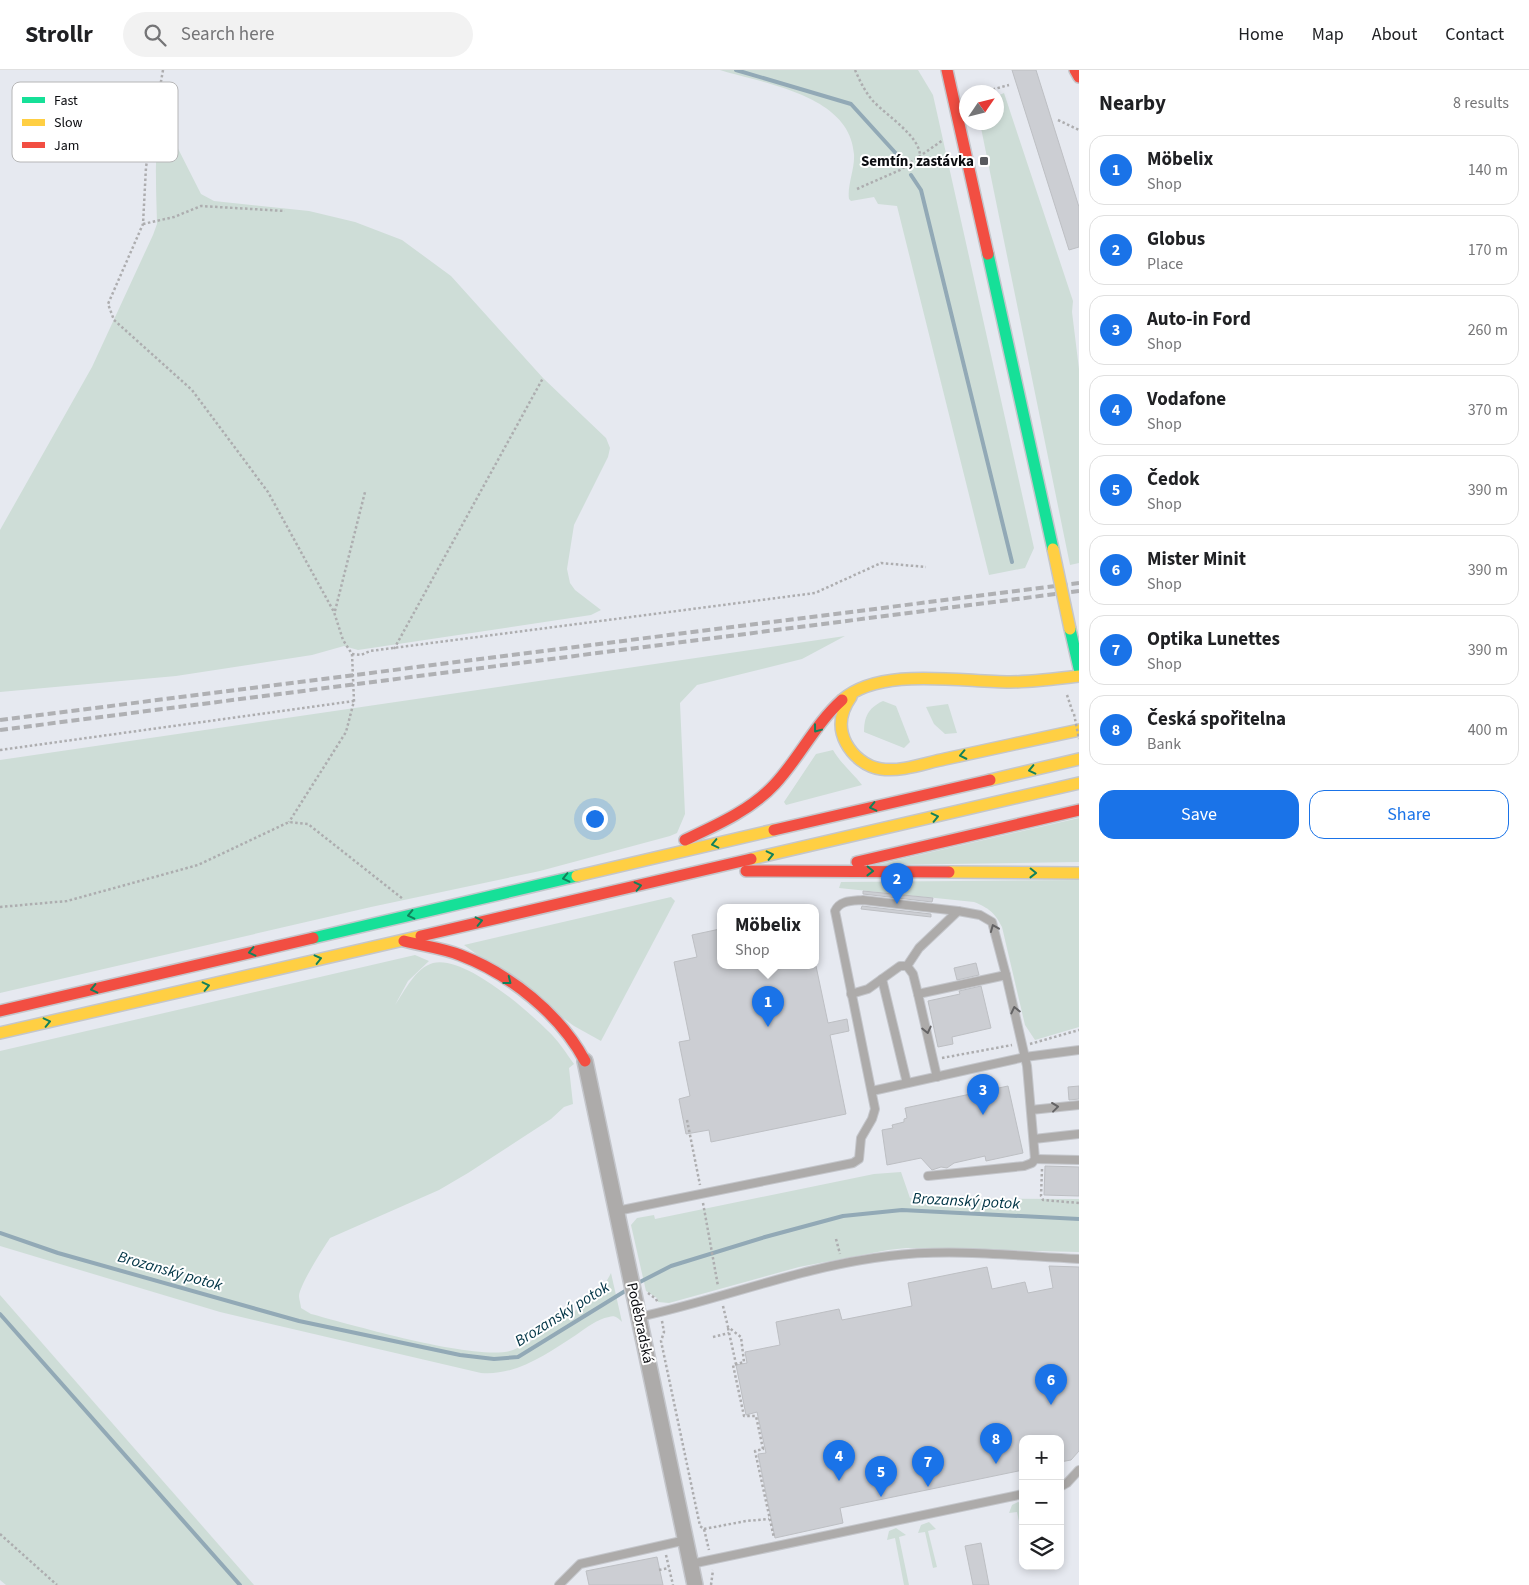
<!DOCTYPE html>
<meta charset="utf-8">
<style>
:root{--surface:#fff;--page:#f2f2f2;--text:#202124;--muted:#757577;--line:#e0e0e0;--accent:#1a73e8}
body{margin:0;font-family:"Source Sans 3",sans-serif;background:var(--page);color:var(--text)}
.controls{position:absolute;right:15px;bottom:15px;display:grid;overflow:hidden;border-radius:10px;box-shadow:0 2px 8px #0003}
.controls button{width:45px;height:45px;display:grid;place-items:center;padding:0;border:0;border-bottom:1px solid var(--line);background:var(--surface);color:var(--text);font:25px sans-serif}
.compass{position:absolute;left:959px;top:15px;width:45px;height:45px;border-radius:50%;background:var(--surface);box-shadow:0 2px 8px #0003;rotate:55deg}
.you{position:absolute;left:594px;top:748px;width:18px;height:18px;margin:-12px;border:4px solid #fff;border-radius:50%;background:#1a73e8;box-shadow:0 0 0 8px #1a73e833}
.badge{display:grid;place-items:center;width:32px;height:32px;border-radius:50%;background:var(--accent);color:#fff;font-size:16px;font-weight:700}
.pin{position:absolute;translate:-50% -41px;filter:drop-shadow(0 1px 2px #0008)}
.pin::after{content:'';position:absolute;top:26px;width:18px;height:15px;background:inherit;clip-path:polygon(0 0,100% 0,50% 100%)}
.popup{position:absolute;left:717px;top:834px;width:102px;height:65px;box-sizing:border-box;display:grid;place-content:center;border-radius:10px;background:var(--surface);filter:drop-shadow(0 1px 4px #0005);font-size:16px;white-space:nowrap;color:var(--muted)}
.popup b{font-size:19px;color:var(--text)}
.popup::after{content:'';position:absolute;left:50%;top:100%;margin-left:-10px;border:10px solid transparent;border-top-color:var(--surface)}
.list{margin:0;padding:0;list-style:none}
h2{display:flex;justify-content:space-between;align-items:center;height:65px;margin:0;padding:0 20px;font-size:21px}
h2 small{font-size:16px;font-weight:400;color:var(--muted)}
.list li{display:grid;grid-template-columns:32px 1fr auto;gap:15px;align-items:center;box-sizing:border-box;height:70px;margin:0 10px 10px;padding:0 10px;border:1px solid var(--line);border-radius:15px}
.list b{display:block;font-size:19px;white-space:nowrap}
.list p{margin:0;font-size:16px;white-space:nowrap;color:var(--muted)}
.list em{font-size:16px;font-style:normal;color:var(--muted)}
.actions{display:flex;gap:10px;padding:15px 20px}
.actions a{flex:1;padding:11px 0;border:1px solid var(--accent);border-radius:15px;text-align:center;font-size:18px;color:var(--accent)}
.actions .main{background:var(--accent);color:#fff}
.icon{flex:none;width:28px;height:28px;fill:none;stroke:currentColor;stroke-width:2;stroke-linecap:round;stroke-linejoin:round}
.map{position:relative;flex:none;width:1079px;height:1515px;overflow:hidden}
header{display:flex;align-items:center;gap:30px;box-sizing:border-box;height:70px;padding:0 25px;background:var(--surface);border-bottom:1px solid var(--line)}
header strong{font-size:24px}
nav{display:flex;gap:28px;margin-inline-start:auto;font-size:18px}
.search{width:350px;height:45px;background:var(--page);display:flex;align-items:center;gap:12px;box-sizing:border-box;padding:0 18px;border-radius:28px;color:var(--muted);font-size:19px}
main{display:flex}
aside{flex:1;background:var(--surface)}
.map>svg:first-child{display:block}
.green{fill:#ceddd7}
.lines{fill:none;stroke-linecap:round;stroke-linejoin:round}
.stream{stroke:#92a9b6;stroke-width:4}
.building{fill:#ccced3;stroke:#bdbfc3}
.lane-casing{stroke:#c4c6cb;stroke-width:10}
.street-casing{stroke:#c4c6cb;stroke-width:18}
.fast-casing{stroke:#c4c6cb;stroke-width:14}
.slow-casing{stroke:#c4c6cb;stroke-width:14}
.jam-casing{stroke:#c4c6cb;stroke-width:14}
.path{stroke:#adadaf;stroke-width:2.5;stroke-dasharray:2.5 2.5;stroke-linecap:butt}
.lane{stroke:#adabaa;stroke-width:8}
.street{stroke:#adabaa;stroke-width:15}
.fast{stroke:#16e098;stroke-width:11}
.slow{stroke:#ffcf43;stroke-width:11}
.jam{stroke:#f24e42;stroke-width:11}
.rail{stroke:#afb0b3;stroke-width:4;stroke-dasharray:8 4;stroke-linecap:butt}
.slow-bridge-casing{stroke:#c4c6cb;stroke-width:14;stroke-linecap:butt}
.path-bridge{stroke:#adadaf;stroke-width:2.5;stroke-dasharray:2.5 2.5;stroke-linecap:butt}
.slow-bridge{stroke:#ffcf43;stroke-width:11}
.oneway{stroke:#11815b}
.oneway2{stroke:#646365}
.poi-dot{fill:#58595e;stroke:#fff;stroke-width:2}
.labels{text-anchor:middle;dominant-baseline:central;stroke-width:4;stroke-linejoin:round;paint-order:stroke}
.poi-label{font-size:15px;font-weight:bold;fill:#0b0c10;stroke:#fff;text-anchor:end}
.street-label{font-size:15px;fill:#0b0c10;stroke:#fff}
.water-label{font-size:16px;font-style:italic;fill:#003445;stroke:#fff}
.key{fill:#fff;stroke:#b6b6b7;stroke-width:1}
.key-label{font-size:14px;fill:#0b0c10}
</style>
<header>
<strong>Strollr</strong>
<div class="search"><svg class="icon" aria-label="search" viewBox="0 0 24 24"><circle cx="10" cy="10" r="6"/><path d="M15 15l6 6"/></svg>Search here</div>
<nav><a>Home</a><a>Map</a><a>About</a><a>Contact</a></nav>
</header>
<main>
<div class="map">
<svg width="1079" height="1515" viewBox="0 0 1079 1515">
<rect width="100%" height="100%" fill="#e6e9f0"/>
<g class="green">
<path d="M720,0H918L933,25L1034,478L1025,498L989,505L897,136L878,134L874,127L851,131L849,129C847,115 855,99 854,84C850,25 765,14 720,0Z"/>
<path d="M1004,23L1073,231L1072,242L1079,299V493L1070,495L980,53L996,52L997,26Z"/>
<path d="M164,51L201,124L214,131L309,141L355,152L402,170L451,206L543,308L606,368L610,378L608,387L574,455L567,499L570,513L575,520L601,540L591,545L358,580L344,576L312,585L176,606L0,622V460L92,297L153,165L157,154C157,135 152,62 164,51Z"/>
<path d="M845,566L802,589L697,615L680,633L685,744L677,763L670,766L540,801L371,837L0,923V690Z"/>
<path d="M883,631L896,636L910,672L904,678L864,662C864,647 868,638 883,631Z"/>
<path d="M948,634L957,663L945,664L934,654L926,637Z"/>
<path d="M833,680C841,694 853,703 862,715L786,735L784,732L816,684Z"/>
<path d="M1079,748V792L876,795Z"/>
<path d="M1079,810V957L1035,970L1025,955L1002,857C995,843 989,838 974,832L839,818L841,812Z"/>
<path d="M671,827L675,831L601,971L574,956L464,875Z"/>
<path d="M415,885L429,891L408,911L395,935C405,921 415,898 433,893C464,885 526,939 548,961C558,970 566,983 574,994L569,998L573,1034L564,1037L551,1049L468,1103L439,1120L330,1168C324,1177 299,1216 299,1226C299,1229 301,1235 301,1238L311,1244C349,1254 481,1293 513,1280C531,1273 549,1259 565,1248C583,1235 601,1224 611,1203L622,1252C618,1248 615,1245 609,1247C597,1249 586,1258 576,1265C547,1284 516,1306 481,1303L220,1242L0,1176V981Z"/>
<path d="M901,1102L910,1128L1079,1129V1182L906,1178L888,1180L799,1197L669,1233L658,1232L657,1228L646,1221L631,1155L637,1148L654,1145L655,1149L874,1104Z"/>
<path d="M0,1225L254,1515H6L0,1510Z"/>
<path d="M1018,1432L1023,1434V1440L1020,1441L1023,1471L1017,1442L1009,1443L1012,1435Z"/>
<path d="M929,1452L936,1459L928,1461L937,1497L933,1498L925,1462L918,1463L921,1455Z"/>
<path d="M896,1458L906,1465L899,1467L909,1515H904L895,1468L887,1470L889,1461Z"/>
</g>
<g class="lines">
<g class="stream">
<path d="M736,0L851,34L901,89"/>
<path d="M911,105L921,120L1012,492"/>
<path d="M0,1163L58,1183L299,1251L460,1285L494,1289L518,1287L630,1218"/>
<path d="M636,1214L671,1196L765,1167L843,1146L902,1140L1079,1149"/>
<path d="M0,1244L240,1515"/>
</g>
</g>
<g class="building">
<path d="M1012,0H1036L1079,137V177L1069,180Z"/>
<path d="M863,821L933,828L932,832L863,824Z"/>
<path d="M862,836L931,844V847L861,839Z"/>
<path d="M720,859V896H816L828,953L847,949L849,961L830,965L846,1044L711,1072L709,1060L686,1064L679,1029L690,1026L679,972L690,970L674,892L697,887L692,865Z"/>
<path d="M976,893L979,905L957,910L954,898Z"/>
<path d="M981,916L991,958L952,967L953,974L938,977L928,931L960,924L959,921Z"/>
<path d="M1008,1016L1023,1083L986,1091L985,1086L954,1093L947,1098L941,1097L932,1100L921,1088L887,1095L882,1060L893,1058L892,1055L904,1052V1049L907,1048L905,1038Z"/>
<path d="M1079,1016V1029L1069,1030L1068,1017Z"/>
<path d="M1045,1096L1079,1097V1126L1044,1125Z"/>
<path d="M1049,1196L1079,1197V1381L1071,1390L1060,1392V1369H1023V1400L840,1438L843,1453L775,1468L758,1384L766,1383L757,1342L746,1345L736,1295L747,1293L745,1282L780,1275L776,1252L839,1239L842,1250L912,1236L908,1213L987,1197L992,1219L1025,1212L1028,1223L1053,1218Z"/>
<path d="M981,1473L989,1515H973L965,1476Z"/>
<path d="M657,1487L663,1515H589L586,1501Z"/>
</g>
<g class="lines">
<defs>
<g id="lane">
<path d="M882,909L907,1013"/>
<path d="M851,924L868,919L900,896H907"/>
<path d="M918,924L913,904L907,896L919,878L958,841L980,845L992,852L1006,905"/>
<path d="M872,1021L1025,987L1079,980"/>
<path d="M1031,1040L1079,1035"/>
<path d="M1034,1069L1079,1064"/>
<path d="M1035,1089L1079,1090"/>
<path d="M928,1106L1024,1096L1032,1093L1035,1089L1027,996L1006,905L918,924L937,1007"/>
<path d="M617,1141L853,1093L859,1089L861,1068L872,1049L875,1039L835,841C840,830 852,831 863,830L958,841"/>
<path d="M639,1247C723,1229 803,1196 889,1186C951,1178 1017,1186 1079,1189"/>
<path d="M1060,1417L1067,1413L1079,1400"/>
<path d="M691,1494L1023,1424"/>
<path d="M559,1515L580,1494L686,1470"/>
</g>
<path id="street" d="M585,991L695,1515"/>
<g id="fast">
<path d="M988,184L1053,479"/>
<path d="M1070,559L1079,598"/>
<path d="M313,868L577,806"/>
</g>
<g id="slow">
<path d="M851,627C841,641 837,656 846,673C853,686 866,697 881,699C902,702 925,693 945,689C990,679 1034,670 1079,660"/>
<path d="M842,630C881,596 961,612 1010,612C1033,612 1056,609 1079,606"/>
<path d="M990,710L1079,689"/>
<path d="M751,789L1079,713"/>
<path d="M949,802L1079,803"/>
<path d="M577,806L774,760"/>
<path d="M0,963L421,866"/>
</g>
<g id="jam">
<path d="M947,0L988,184"/>
<path d="M1075,0L1079,7"/>
<path d="M774,760L990,710"/>
<path d="M685,770C717,755 751,740 775,714C800,687 815,654 842,630"/>
<path d="M857,792L1079,740"/>
<path d="M746,801L949,802"/>
<path d="M421,866L751,789"/>
<path d="M404,871C423,876 442,878 460,885C510,904 560,944 585,991"/>
<path d="M0,941L313,868"/>
</g>
</defs>
<use href="#lane" class="lane-casing"/>
<use href="#street" class="street-casing"/>
<use href="#fast" class="fast-casing"/>
<use href="#slow" class="slow-casing"/>
<use href="#jam" class="jam-casing"/>
<g class="path">
<path d="M163,0L146,97L143,154L108,234L114,250L192,320L268,422L334,542L343,570L352,584L354,631L346,662L289,752"/>
<path d="M855,0C860,11 865,22 873,31C887,46 920,66 920,86"/>
<path d="M983,22L1009,15"/>
<path d="M1058,50L1079,60"/>
<path d="M857,119L900,100L943,70"/>
<path d="M143,154L174,147L201,136L285,141"/>
<path d="M335,541L365,422"/>
<path d="M394,579L543,308"/>
<path d="M352,584L361,585L370,581L815,523L881,493L926,497"/>
<path d="M1067,625L1073,643"/>
<path d="M0,680L354,631"/>
<path d="M0,837L67,831L198,795L289,752L308,754L403,829"/>
<path d="M1030,974L1079,960"/>
<path d="M942,988L1012,975"/>
<path d="M687,1050L700,1115"/>
<path d="M1042,1099L1041,1126L1043,1130L1079,1133"/>
<path d="M703,1133L718,1216"/>
<path d="M836,1169L840,1184"/>
<path d="M648,1223L656,1229L658,1233"/>
<path d="M723,1236L728,1257L741,1267L744,1292L733,1295L744,1346H756L763,1379L755,1381L774,1468"/>
<path d="M662,1251L664,1262L661,1271L700,1456L704,1459L709,1480"/>
<path d="M728,1258L736,1294"/>
<path d="M713,1267L729,1263"/>
<path d="M704,1459L746,1451L769,1449"/>
<path d="M0,1464L57,1515"/>
<path d="M666,1485L673,1515"/>
<path d="M659,1500L669,1498"/>
<path d="M711,1515L713,1500"/>
</g>
<use href="#lane" class="lane"/>
<use href="#street" class="street"/>
<use href="#fast" class="fast"/>
<use href="#slow" class="slow"/>
<use href="#jam" class="jam"/>
<g class="rail">
<path d="M0,650L1079,513"/>
<path d="M0,660L1079,521"/>
</g>
<defs>
<path id="slow-bridge" d="M1053,479L1070,559"/>
</defs>
<use href="#slow-bridge" class="slow-bridge-casing"/>
<path class="path-bridge" d="M1074,644L1079,669"/>
<use href="#slow-bridge" class="slow-bridge"/>
</g>
<defs><path id="oneway-chevron" d="M-2-3.5L2.5 0L-2 3.5" fill="none" stroke-width="1.6" stroke-linecap="round" stroke-linejoin="round" transform="scale(1.25)"/></defs>
<g class="oneway">
<use href="#oneway-chevron" transform="translate(817 659) rotate(127)"/>
<use href="#oneway-chevron" transform="translate(963 685) rotate(168)"/>
<use href="#oneway-chevron" transform="translate(1032 700) rotate(167)"/>
<use href="#oneway-chevron" transform="translate(873 737) rotate(167)"/>
<use href="#oneway-chevron" transform="translate(935 747) rotate(-13)"/>
<use href="#oneway-chevron" transform="translate(715 774) rotate(167)"/>
<use href="#oneway-chevron" transform="translate(770 785) rotate(-13)"/>
<use href="#oneway-chevron" transform="translate(870 801) rotate(1)"/>
<use href="#oneway-chevron" transform="translate(1033 803) rotate(1)"/>
<use href="#oneway-chevron" transform="translate(566 808) rotate(167)"/>
<use href="#oneway-chevron" transform="translate(638 816) rotate(-13)"/>
<use href="#oneway-chevron" transform="translate(411 845) rotate(167)"/>
<use href="#oneway-chevron" transform="translate(479 851) rotate(-13)"/>
<use href="#oneway-chevron" transform="translate(252 882) rotate(167)"/>
<use href="#oneway-chevron" transform="translate(318 889) rotate(-14)"/>
<use href="#oneway-chevron" transform="translate(508 911) rotate(38)"/>
<use href="#oneway-chevron" transform="translate(206 916) rotate(-13)"/>
<use href="#oneway-chevron" transform="translate(94 919) rotate(167)"/>
<use href="#oneway-chevron" transform="translate(47 952) rotate(-13)"/>
</g>
<g class="oneway2">
<use href="#oneway-chevron" transform="translate(994 858) rotate(-112)"/>
<use href="#oneway-chevron" transform="translate(1015 940) rotate(-103)"/>
<use href="#oneway-chevron" transform="translate(927 960) rotate(77)"/>
<use href="#oneway-chevron" transform="translate(1055 1037) rotate(-7)"/>
</g>
<rect class="poi-dot" x="979" y="86" width="10" height="10" rx="2.5"/>
<g class="labels">
<g class="poi-label">
<text x="974" y="91">Semtín, zastávka</text>
</g>
<g class="street-label">
<text transform="translate(640 1253) rotate(78)">Poděbradská</text>
</g>
<g class="water-label">
<text transform="translate(966 1131) rotate(3)">Brozanský potok</text>
<text transform="translate(170 1201) rotate(16)">Brozanský potok</text>
<text transform="translate(562 1244) rotate(-32)">Brozanský potok</text>
</g>
</g>
<rect x="12" y="12" width="166" height="80" rx="8" class="key"/>
<rect x="22" y="27" width="23" height="6" fill="#16e098"/>
<rect x="22" y="49" width="23" height="7" fill="#ffcf43"/>
<rect x="22" y="72" width="23" height="6" fill="#f24e42"/>
<g class="key-label">
<text x="54" y="35">Fast</text>
<text x="54" y="57">Slow</text>
<text x="54" y="80">Jam</text>
</g>
</svg>
<div class="controls">
<button>+</button>
<button>−</button>
<button><svg class="icon" aria-label="layers" viewBox="0 0 24 24"><path d="M12 4l9 5-9 5-9-5zM3 14l9 5 9-5"/></svg></button>
</div>
<svg class="compass" viewBox="-18 -18 36 36"><path d="M0-13l5 13h-10z" fill="#e53935"/><path d="M0 13l5-13h-10z" fill="#757577"/></svg>
<div class="you"></div>
<div class="pin badge" style="left:768px;top:957px">1</div>
<div class="popup"><b>Möbelix</b>Shop</div>
<div class="pin badge" style="left:897px;top:834px">2</div>
<div class="pin badge" style="left:983px;top:1045px">3</div>
<div class="pin badge" style="left:839px;top:1411px">4</div>
<div class="pin badge" style="left:881px;top:1427px">5</div>
<div class="pin badge" style="left:1051px;top:1335px">6</div>
<div class="pin badge" style="left:928px;top:1417px">7</div>
<div class="pin badge" style="left:996px;top:1394px">8</div>
</div>
<aside>
<h2>Nearby<small>8 results</small></h2>
<ul class="list">
<li><span class="badge">1</span><div><b>Möbelix</b><p>Shop</p></div><em>140 m</em></li>
<li><span class="badge">2</span><div><b>Globus</b><p>Place</p></div><em>170 m</em></li>
<li><span class="badge">3</span><div><b>Auto-in Ford</b><p>Shop</p></div><em>260 m</em></li>
<li><span class="badge">4</span><div><b>Vodafone</b><p>Shop</p></div><em>370 m</em></li>
<li><span class="badge">5</span><div><b>Čedok</b><p>Shop</p></div><em>390 m</em></li>
<li><span class="badge">6</span><div><b>Mister Minit</b><p>Shop</p></div><em>390 m</em></li>
<li><span class="badge">7</span><div><b>Optika Lunettes</b><p>Shop</p></div><em>390 m</em></li>
<li><span class="badge">8</span><div><b>Česká spořitelna</b><p>Bank</p></div><em>400 m</em></li>
</ul>
<div class="actions"><a class="main">Save</a><a>Share</a></div>
</aside>
</main>
